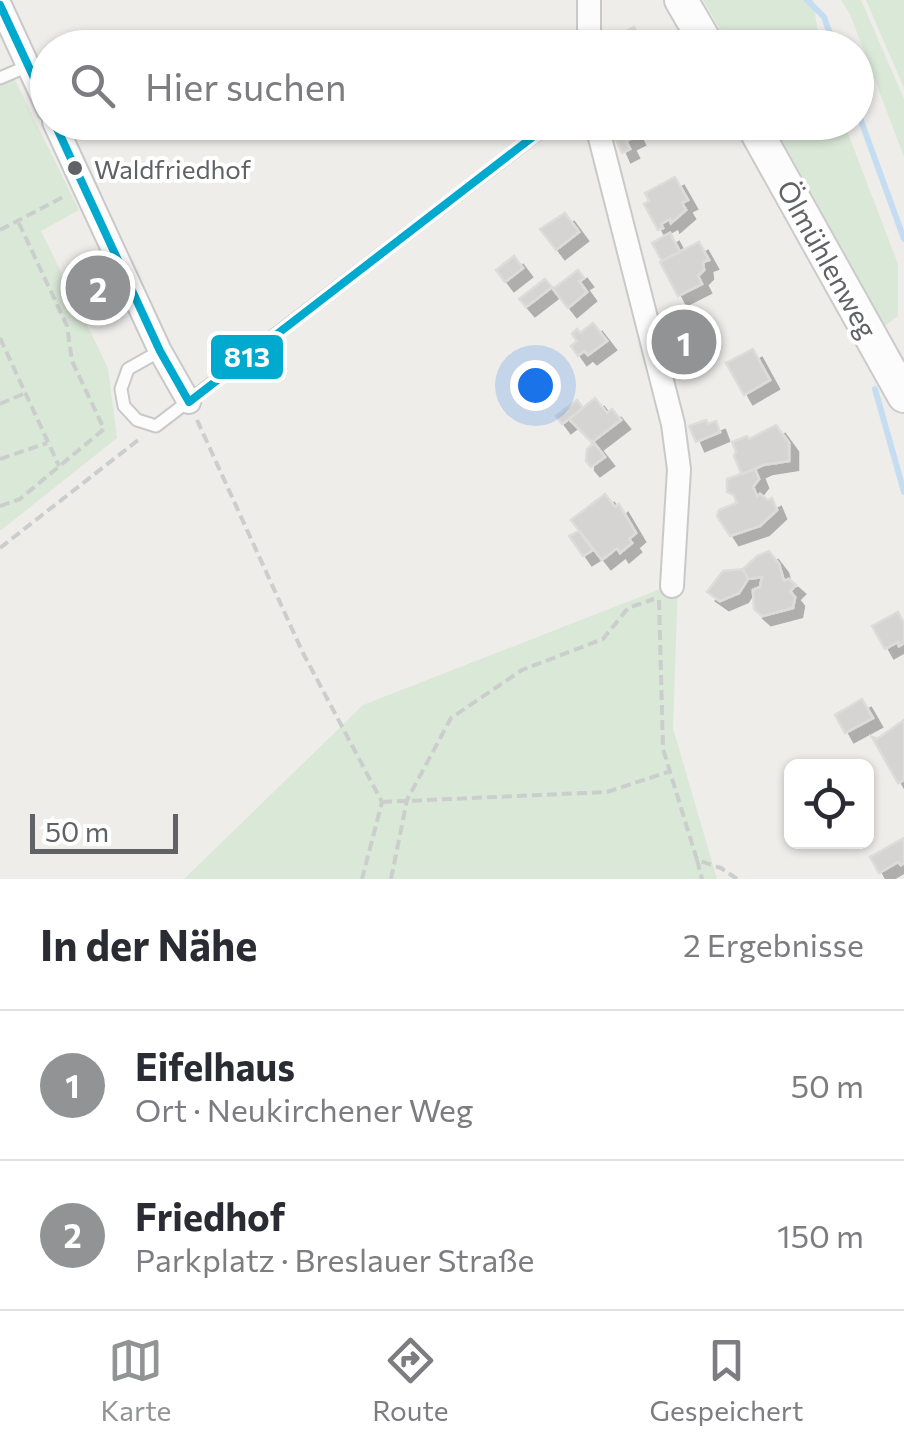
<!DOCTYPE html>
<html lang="de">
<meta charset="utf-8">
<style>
:root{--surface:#fff;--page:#f7f7f7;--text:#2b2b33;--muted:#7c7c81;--line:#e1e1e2;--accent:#929394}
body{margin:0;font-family:Commissioner,sans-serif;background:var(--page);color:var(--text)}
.controls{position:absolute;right:30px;bottom:30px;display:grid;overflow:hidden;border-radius:15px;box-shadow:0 2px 8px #0004}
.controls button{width:90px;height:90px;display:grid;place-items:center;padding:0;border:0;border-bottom:2px solid var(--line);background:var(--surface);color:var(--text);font:50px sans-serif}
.scale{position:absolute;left:30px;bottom:25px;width:148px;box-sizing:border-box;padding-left:10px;border:5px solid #606266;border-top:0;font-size:28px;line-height:35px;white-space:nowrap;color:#606266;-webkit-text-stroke:8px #fff;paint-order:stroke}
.you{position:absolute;left:535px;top:385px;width:35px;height:35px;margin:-25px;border:8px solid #fff;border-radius:50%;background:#1a73e8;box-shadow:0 0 0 15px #1a73e833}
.badge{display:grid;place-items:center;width:65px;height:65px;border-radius:50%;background:var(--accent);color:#fff;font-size:32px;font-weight:700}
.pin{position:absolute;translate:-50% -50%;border:5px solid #fff;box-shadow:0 2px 10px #0006}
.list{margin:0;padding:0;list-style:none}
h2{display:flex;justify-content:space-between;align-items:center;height:130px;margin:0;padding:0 40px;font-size:42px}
h2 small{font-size:32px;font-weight:400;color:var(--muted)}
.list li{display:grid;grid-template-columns:65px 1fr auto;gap:30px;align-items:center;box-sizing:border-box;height:150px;padding:0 40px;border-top:2px solid var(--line)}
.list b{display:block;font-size:38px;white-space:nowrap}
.list p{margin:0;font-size:32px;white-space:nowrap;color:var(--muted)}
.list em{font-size:32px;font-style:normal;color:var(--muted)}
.icon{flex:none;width:55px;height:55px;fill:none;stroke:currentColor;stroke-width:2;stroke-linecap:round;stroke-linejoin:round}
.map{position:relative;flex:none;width:904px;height:879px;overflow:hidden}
.search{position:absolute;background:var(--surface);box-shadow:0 2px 8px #0004;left:30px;right:30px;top:30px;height:110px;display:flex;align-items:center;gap:25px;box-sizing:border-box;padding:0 35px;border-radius:55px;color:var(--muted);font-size:38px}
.sheet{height:430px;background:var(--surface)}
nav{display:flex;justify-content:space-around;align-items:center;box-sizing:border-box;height:140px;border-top:2px solid var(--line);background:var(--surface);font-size:28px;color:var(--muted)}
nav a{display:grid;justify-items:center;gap:5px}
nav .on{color:var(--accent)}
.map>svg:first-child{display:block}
.green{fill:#dae8d8}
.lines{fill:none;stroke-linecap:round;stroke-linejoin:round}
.stream{stroke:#c5ddf2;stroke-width:6}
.building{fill:#d5d4d2;stroke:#dedcd9;stroke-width:2.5;filter:url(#shadow)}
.service-casing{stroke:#c9c9c9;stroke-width:15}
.minor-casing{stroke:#c9c9c9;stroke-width:26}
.secondary-casing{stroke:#cccbcb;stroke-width:36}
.path{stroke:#cbcecd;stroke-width:4;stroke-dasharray:10 5;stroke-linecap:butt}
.service{stroke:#fdfcfc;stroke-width:11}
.minor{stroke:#fdfcfc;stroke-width:22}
.secondary{stroke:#fdfcfc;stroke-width:32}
.bus-1-casing{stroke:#fff;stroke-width:15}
.bus-1{stroke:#00a9ce;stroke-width:8}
.bus-dot{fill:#606266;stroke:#fff;stroke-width:4}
.labels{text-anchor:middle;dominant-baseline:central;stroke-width:8;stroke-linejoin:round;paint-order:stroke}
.bus-label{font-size:26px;fill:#606266;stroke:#fff;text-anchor:start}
.street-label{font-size:28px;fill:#606266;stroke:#fff}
.line-badge{stroke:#fff;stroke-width:4}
.badge-label{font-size:28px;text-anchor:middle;font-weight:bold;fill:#fff}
</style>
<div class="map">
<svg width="904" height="879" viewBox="0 0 904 879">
<defs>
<filter id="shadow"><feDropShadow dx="9" dy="9" stdDeviation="0" flood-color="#0004"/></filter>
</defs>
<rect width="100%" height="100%" fill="#efedea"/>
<g class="green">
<path d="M703,0H813L820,47H730Z"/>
<path d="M841,0H861L904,99V157L850,14Z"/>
<path d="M866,0H904V88Z"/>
<path d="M14,78L79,210L41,231L108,368L117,438L0,531V84Z"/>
<path d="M772,123H844L898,264V316L885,326Z"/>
<path d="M678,582L673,728L717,879H184L363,705Z"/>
</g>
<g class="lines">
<g class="stream">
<path d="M807,0L824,17L835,48"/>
<path d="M856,107L904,239"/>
<path d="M875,389L904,492"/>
</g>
</g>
<g class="building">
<path d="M634,27L645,48H617L612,39Z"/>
<path d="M631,126L636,136L626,141L630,149L622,153L614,135Z"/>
<path d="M675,177L688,200L682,203L686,210L671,223L670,219L661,224L663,228L658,230L644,204L649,201L645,193Z"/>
<path d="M565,213L579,232L556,250L540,229Z"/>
<path d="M670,233L680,252L662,261L652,243Z"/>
<path d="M699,242L709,260L703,262L704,270L698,276L702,284L678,296L660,262Z"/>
<path d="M514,256L523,268L505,282L496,270Z"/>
<path d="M578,270L584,278L579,281L587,292L568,308L553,289Z"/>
<path d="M545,279L552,287L526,307L519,299Z"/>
<path d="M593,323L607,341L588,355L584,351L578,356L571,346L577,341L572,334L577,329L580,333Z"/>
<path d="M697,326L704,350L671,359L665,334Z"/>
<path d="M753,349L770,380L744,395L726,363Z"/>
<path d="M595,398L607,413L612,409L621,420L592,442L569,419Z"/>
<path d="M577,400L583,408L562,424L556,416Z"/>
<path d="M706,420L708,424L716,421L720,432L696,442L689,426Z"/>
<path d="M776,425L789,443V461L763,465L742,475L734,456L736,451L732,442L747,436L749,439Z"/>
<path d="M594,443L605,457L591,467L586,461L587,449Z"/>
<path d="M755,469L759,479L753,487L757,496L760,494L768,500L772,498L777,510L760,526L730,536L717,516L719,510L737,503L734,495L727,492V479Z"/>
<path d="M605,494L615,507L619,504L636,533L629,539L632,543L620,553L617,548L602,560L571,520Z"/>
<path d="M579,531L593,550L583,556L569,536Z"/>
<path d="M769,551L779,564L784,581L789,579L796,585L790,591L795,597L793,608L762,616L754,609L753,590L760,587L762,577L748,579L743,569L757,556Z"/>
<path d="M743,569L748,579L739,593L720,601L707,592L723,571Z"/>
<path d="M898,612L904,623V643L899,646L898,642L885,649L872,626Z"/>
<path d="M862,699L873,718L845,733L835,715Z"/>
<path d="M904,720V780L898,783L872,737L877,739Z"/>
<path d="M904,838V863L901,865L898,862L879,873L870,857Z"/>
</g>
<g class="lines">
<defs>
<g id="service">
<path d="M0,78L28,66"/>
<path d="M160,351L128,369L121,389L124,406L137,420L156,426L553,122"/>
</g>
<g id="minor">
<path d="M589,0V48"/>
<path d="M0,5L48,109"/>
<path d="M54,122L160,351L189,402"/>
<path d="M596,122L673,424L679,469L672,586"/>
</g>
<g id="secondary">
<path d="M681,0L709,48"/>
<path d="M751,122L904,396"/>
</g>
</defs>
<use href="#service" class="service-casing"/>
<use href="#minor" class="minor-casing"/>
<use href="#secondary" class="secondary-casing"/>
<g class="path">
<path d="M0,230L65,196"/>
<path d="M0,338L59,466"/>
<path d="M0,404L23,394"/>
<path d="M197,420L303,653L382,802L362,879"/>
<path d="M0,459L47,443"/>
<path d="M0,506L20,499L104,429L72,361L67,326L17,219"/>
<path d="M0,548L142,437"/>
<path d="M659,600L663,749L697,860L721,868L737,879"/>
<path d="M382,802L607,792L668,772"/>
<path d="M697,860L702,879"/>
<path d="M391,879L407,800L451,718L522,670L603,639L628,608L654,599"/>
</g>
<use href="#service" class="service"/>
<use href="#minor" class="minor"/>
<use href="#secondary" class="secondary"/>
<defs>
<g id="bus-1">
<path d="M0,5L48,108"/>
<path d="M54,122L160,351L189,402L552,122"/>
</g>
</defs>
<use href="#bus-1" class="bus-1-casing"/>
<use href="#bus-1" class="bus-1"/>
</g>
<circle class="bus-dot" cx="75" cy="168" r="9"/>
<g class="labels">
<g class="bus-label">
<text x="94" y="168">Waldfriedhof</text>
</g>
<g class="street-label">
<text transform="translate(828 259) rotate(61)">Ölmühlenweg</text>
</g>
</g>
<rect class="line-badge" x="209" y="333" width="76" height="48" rx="10" fill="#00a9ce"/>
<g class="badge-label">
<text x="247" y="367">813</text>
</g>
</svg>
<div class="controls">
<button><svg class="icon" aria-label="locate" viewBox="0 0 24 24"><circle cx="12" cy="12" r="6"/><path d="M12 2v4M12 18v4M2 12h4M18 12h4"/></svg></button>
</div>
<div class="scale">50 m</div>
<div class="you"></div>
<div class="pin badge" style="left:684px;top:342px">1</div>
<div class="pin badge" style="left:98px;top:288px">2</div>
<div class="search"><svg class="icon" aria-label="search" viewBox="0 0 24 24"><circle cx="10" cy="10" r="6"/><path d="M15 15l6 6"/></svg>Hier suchen</div>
</div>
<section class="sheet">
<h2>In der Nähe<small>2 Ergebnisse</small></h2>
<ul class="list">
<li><span class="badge">1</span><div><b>Eifelhaus</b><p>Ort · Neukirchener Weg</p></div><em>50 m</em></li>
<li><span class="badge">2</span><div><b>Friedhof</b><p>Parkplatz · Breslauer Straße</p></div><em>150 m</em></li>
</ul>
</section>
<nav>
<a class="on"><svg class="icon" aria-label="map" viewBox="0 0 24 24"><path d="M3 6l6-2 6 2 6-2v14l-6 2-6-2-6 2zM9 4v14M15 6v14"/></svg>Karte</a>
<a><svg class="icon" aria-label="directions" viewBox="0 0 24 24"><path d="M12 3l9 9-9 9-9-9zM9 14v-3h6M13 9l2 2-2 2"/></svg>Route</a>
<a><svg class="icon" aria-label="saved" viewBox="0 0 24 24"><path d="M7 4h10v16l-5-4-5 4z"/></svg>Gespeichert</a>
</nav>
